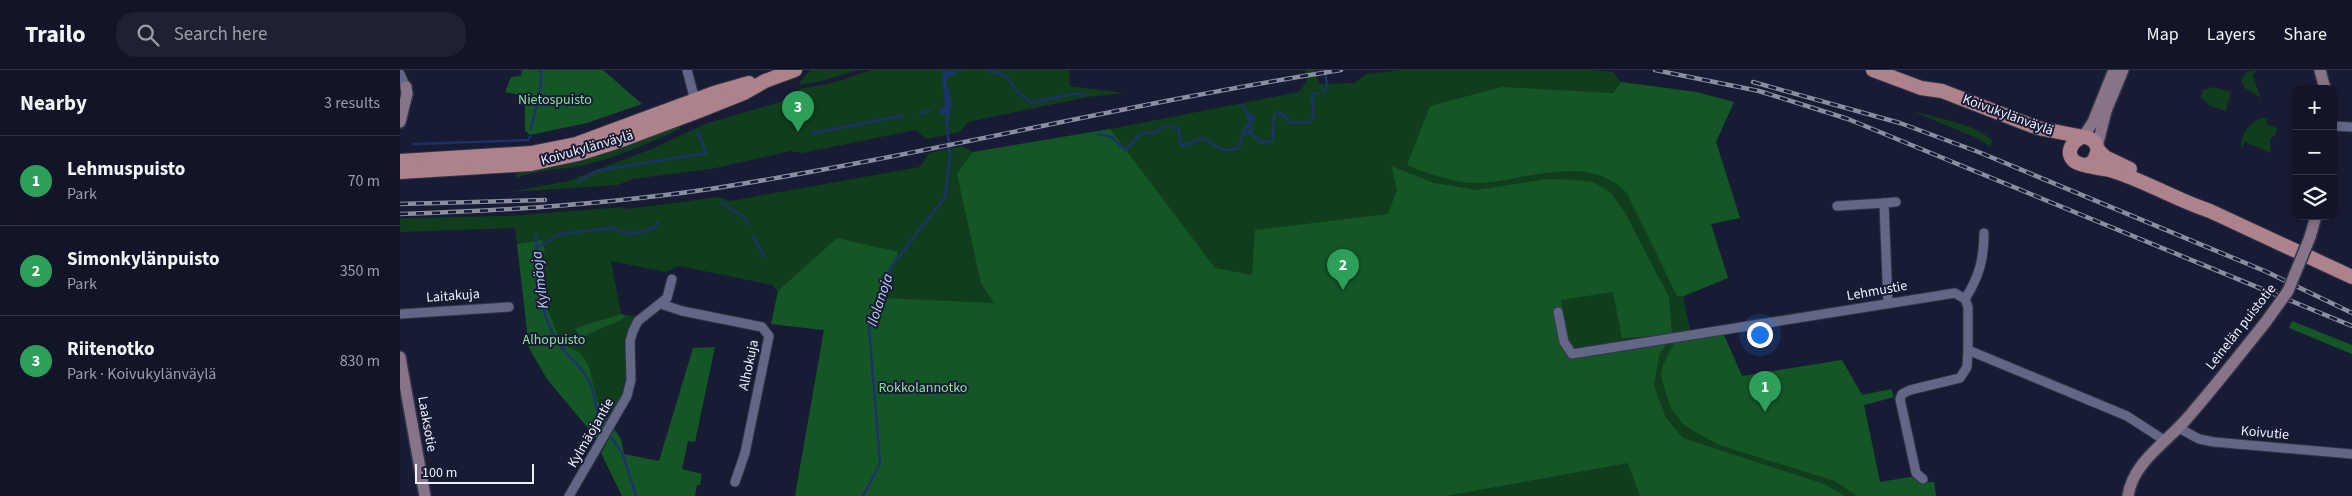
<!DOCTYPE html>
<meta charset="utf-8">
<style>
:root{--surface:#121427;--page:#1f2133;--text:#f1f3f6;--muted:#9c9ea7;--line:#313344;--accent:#f29aad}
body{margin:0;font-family:"Source Sans 3",sans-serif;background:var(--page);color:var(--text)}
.controls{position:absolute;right:15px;top:15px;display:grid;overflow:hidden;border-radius:10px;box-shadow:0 2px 8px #0003}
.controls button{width:45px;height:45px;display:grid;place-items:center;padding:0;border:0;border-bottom:1px solid var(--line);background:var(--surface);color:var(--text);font:25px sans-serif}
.scale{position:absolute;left:15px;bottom:12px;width:119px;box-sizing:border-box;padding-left:5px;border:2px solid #edf0fe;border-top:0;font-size:14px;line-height:18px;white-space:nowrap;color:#edf0fe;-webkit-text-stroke:4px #181b34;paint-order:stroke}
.you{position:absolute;left:1359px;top:264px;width:18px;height:18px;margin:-12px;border:4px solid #fff;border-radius:50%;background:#1a73e8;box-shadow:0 0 0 8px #1a73e833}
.badge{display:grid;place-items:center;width:32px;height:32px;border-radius:50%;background:var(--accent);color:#fff;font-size:16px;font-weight:700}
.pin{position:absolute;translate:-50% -41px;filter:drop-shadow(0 1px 2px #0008)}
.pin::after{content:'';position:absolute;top:26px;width:18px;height:15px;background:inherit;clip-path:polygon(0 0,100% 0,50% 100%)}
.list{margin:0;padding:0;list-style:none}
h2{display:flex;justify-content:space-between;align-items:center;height:65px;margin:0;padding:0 20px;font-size:21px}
h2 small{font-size:16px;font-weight:400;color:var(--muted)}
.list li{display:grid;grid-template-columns:32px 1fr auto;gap:15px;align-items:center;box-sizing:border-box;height:90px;padding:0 20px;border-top:1px solid var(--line)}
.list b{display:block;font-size:19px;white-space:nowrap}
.list p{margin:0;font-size:16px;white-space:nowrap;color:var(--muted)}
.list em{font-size:16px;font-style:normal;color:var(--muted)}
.icon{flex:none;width:28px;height:28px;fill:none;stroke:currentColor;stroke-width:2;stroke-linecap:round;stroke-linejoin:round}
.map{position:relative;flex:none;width:1952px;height:426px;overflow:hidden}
header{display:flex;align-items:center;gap:30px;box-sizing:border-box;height:70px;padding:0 25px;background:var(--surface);border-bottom:1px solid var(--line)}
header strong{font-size:24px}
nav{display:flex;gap:28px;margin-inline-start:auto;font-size:18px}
.search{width:350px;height:45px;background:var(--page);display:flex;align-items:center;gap:12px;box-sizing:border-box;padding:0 18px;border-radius:20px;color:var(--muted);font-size:19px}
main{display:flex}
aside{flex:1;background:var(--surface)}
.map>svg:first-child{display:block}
.green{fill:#103e1c}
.forest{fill:#155627}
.water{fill:#1b3369}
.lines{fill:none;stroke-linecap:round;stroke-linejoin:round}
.stream{stroke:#1b3369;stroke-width:2.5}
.street-casing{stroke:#333448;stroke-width:11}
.secondary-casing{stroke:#333448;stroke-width:14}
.primary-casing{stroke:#333448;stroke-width:16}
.street{stroke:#626785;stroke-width:9}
.secondary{stroke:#887488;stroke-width:11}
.primary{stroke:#ae828b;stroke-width:14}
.rail-casing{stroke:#8b8ea1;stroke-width:4.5}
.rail{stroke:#181b34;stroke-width:2.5;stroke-dasharray:8;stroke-linecap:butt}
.secondary-bridge-casing{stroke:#333448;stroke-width:14;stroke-linecap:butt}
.secondary-bridge{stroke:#887488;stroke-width:11}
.labels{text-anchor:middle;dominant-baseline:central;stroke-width:4;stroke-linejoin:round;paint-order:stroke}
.park-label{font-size:14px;fill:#8ae098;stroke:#181b34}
.street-label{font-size:14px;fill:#edf0fe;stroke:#181b34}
.water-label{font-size:15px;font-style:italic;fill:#bbcdef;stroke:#181b34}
</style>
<header>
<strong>Trailo</strong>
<div class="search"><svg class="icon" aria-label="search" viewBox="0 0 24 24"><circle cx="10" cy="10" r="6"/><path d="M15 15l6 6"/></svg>Search here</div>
<nav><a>Map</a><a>Layers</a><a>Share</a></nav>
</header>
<main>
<aside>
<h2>Nearby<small>3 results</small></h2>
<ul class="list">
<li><span class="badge" style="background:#2e9e5b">1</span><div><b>Lehmuspuisto</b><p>Park</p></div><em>70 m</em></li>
<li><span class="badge" style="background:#2e9e5b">2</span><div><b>Simonkylänpuisto</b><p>Park</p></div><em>350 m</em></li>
<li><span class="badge" style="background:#2e9e5b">3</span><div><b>Riitenotko</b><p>Park · Koivukylänväylä</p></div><em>830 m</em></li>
</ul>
</aside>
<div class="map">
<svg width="1952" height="426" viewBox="0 0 1952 426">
<rect width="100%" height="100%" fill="#181b34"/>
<g class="green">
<path d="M410,0H459L418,12L398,15Z"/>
<path d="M472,0H669L670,16L724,23L687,27L568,52L560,62L527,69L515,60L402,83L391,81L311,99L232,109L218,115L110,122L168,111L254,78L305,54L400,26L398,19L429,14Z"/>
<path d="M905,0H916L919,14L955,13L966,4L1002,0H1193L1213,2L1221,12L1296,22L1334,32L1316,72L1340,148L1311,154L1328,208L1283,227L1292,268L1324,265L1342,306L1442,290L1462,325L1491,319L1494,327L1464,335L1480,412L1511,407L1522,412H1534L1536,426H395L424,260L371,254L378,222L372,215L279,196L266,202L211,191L221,244L175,258L180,268L223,249L225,245L235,246L224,270L227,297L222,326L197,369L147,309L129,278L126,232L115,158L0,162V148L109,146L222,137L228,139L318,127L330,131L520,97L529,83L562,76L573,82L710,59L899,22L907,11Z"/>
<path d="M1855,0L1856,2L1852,4L1861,28L1845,18L1841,10L1846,2Z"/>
<path d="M1813,17L1831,22L1826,41L1810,36L1801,27L1803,20Z"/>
<path d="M1512,41C1534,48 1577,53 1592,71L1590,77L1579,69Z"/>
<path d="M1860,48H1868L1866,54L1877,58L1876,64L1870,69L1871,83L1845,72L1841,79C1840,65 1848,54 1860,48Z"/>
<path d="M280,52V59C249,73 218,87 185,95C163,100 137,99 116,108V104L123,101Z"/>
</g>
<g class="forest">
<path d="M122,0H203L242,34L187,53L130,65L125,61V26L105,22L111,7L121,6Z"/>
<path d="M1221,12L1296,22L1334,32L1316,72L1340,148L1311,154L1328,208L1283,226H1277L1227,123C1187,82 1128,110 1081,113C1056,114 1029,104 1007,95L1030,36L1102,17L1213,23Z"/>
<path d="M710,59L815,198L852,205L855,160L988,144L997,120L991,96L1034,113L1077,120L1147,109L1176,110L1193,112L1210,122L1224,141L1269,227L1272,265L1222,268L1213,222L1161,230L1167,273L1173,277L1175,287L1266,274L1259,285L1254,316L1266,348L1283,368L1424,414L1445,426H1240L1228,393L1045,426H395L424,260L371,254L378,221L437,168L498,182L482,228L594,233L581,213L557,104L573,82Z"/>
<path d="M142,170L145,181L137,194L145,233L158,265L169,278L179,282L188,294L197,330L208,350L197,369L147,309L129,278L117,174Z"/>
<path d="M221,244L225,245L223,249L180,268L175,258Z"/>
<path d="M1892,251L1952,275V284L1889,258Z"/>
<path d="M1324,265L1342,306L1442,290L1462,325L1491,319L1494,327L1464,335L1480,412L1511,407L1522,412H1534L1536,426H1457L1435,411L1319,375L1294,361L1283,354L1271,338L1262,311L1261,304L1263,295L1275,271Z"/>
<path d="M315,277L295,372L288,371L282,399L302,404L300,415H297L295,426H222L201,383L214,359L221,369L224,384L259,391L293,278Z"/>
</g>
<path class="water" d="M542,0L551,2L552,6L546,9L552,33L547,59L545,56L546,44L541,45L539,37H545Z"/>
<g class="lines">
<g class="stream">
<path d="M587,0L606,6L618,22L632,33C647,31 674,20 686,25"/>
<path d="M549,5L561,0"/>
<path d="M924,22L927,16L925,0"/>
<path d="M842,35L848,45L850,54L844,59L843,63"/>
<path d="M846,42L854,49L850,54L851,63"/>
<path d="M520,43L530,41"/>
<path d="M131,60L141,15V0"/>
<path d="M413,63L502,46"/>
<path d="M698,64L712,67L725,80C737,71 737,60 754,63C762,57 769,53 778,59L782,76L803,68C817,76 822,84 839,78L843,63H851L860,72H871C876,62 870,52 876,42L881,43L891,53L910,52L914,45L912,27L913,24L918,23"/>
<path d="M14,74L128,70L130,67"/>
<path d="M178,112L196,101L306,83L298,62"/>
<path d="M321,132L345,148L348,154"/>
<path d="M136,164C138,204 136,238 159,274C168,288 183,296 190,313C196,329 195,343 205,359"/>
<path d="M353,166L364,187"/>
<path d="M137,178L160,164L212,158L231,164L255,158L258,152"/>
<path d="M210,366L223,384L236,426"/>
<path d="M463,426L480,394L469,257L491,197L545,127L550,85L547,56"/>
</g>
<defs>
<g id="street">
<path d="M287,0L296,34"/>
<path d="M0,4L6,17"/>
<path d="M1933,56L1952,57"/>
<path d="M1484,133L1496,132"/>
<path d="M1437,136L1484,133L1488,233"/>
<path d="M1565,229C1579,207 1584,189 1584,163"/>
<path d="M261,234L282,241L362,257L369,266L345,383L335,412"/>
<path d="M1158,242L1164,272L1172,284L1555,223L1565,229L1568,237V280L1727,346L1764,370"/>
<path d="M0,244L109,237"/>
<path d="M1779,358L1799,369L1814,372L1952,384"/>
<path d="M1523,409L1516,403L1500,329L1502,324L1510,320L1560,308L1567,297L1568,280"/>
<path d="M169,426L227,326L231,310L230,271L233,261L238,251L267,228L272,209"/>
</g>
<g id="secondary">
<path d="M1920,0L1925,19"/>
<path d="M0,52L7,24L6,17"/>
<path d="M1683,67L1693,52L1714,0"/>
<path d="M1697,77L1706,41L1723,0"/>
<path d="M1910,167L1916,146"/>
<path d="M0,287L25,426"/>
<path d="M1728,426C1733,391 1769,371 1790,345C1816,315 1840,284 1865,253"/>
</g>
<g id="primary">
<path d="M1473,0L1521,18L1542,21L1638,58L1689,68L1695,72L1698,80L1694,91L1687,95"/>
<path d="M1680,68C1672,72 1666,82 1673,90C1678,96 1701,98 1710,100C1744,110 1776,130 1810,141L1952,207"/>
<path d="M1698,80L1705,87L1730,99"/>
<path d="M0,91L131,83L176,74L314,23L349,13"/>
<path d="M0,102L131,94L178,84L219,71L299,41L344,23L365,11L395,0"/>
</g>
</defs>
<use href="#street" class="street-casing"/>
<use href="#secondary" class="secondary-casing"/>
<use href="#primary" class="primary-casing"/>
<use href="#street" class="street"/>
<use href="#secondary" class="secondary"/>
<use href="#primary" class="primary"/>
<defs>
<g id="rail">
<path d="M1255,0L1359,21L1448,49L1952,256"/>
<path d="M1353,12L1500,53L1581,83L1867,202L1952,243"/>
<path d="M0,134L145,130"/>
<path d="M0,144C104,141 207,134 310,119C521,86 729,33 941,0"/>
</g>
</defs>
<use href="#rail" class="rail-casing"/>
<use href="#rail" class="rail"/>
<defs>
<path id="secondary-bridge" d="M1865,253L1888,221L1910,167"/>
</defs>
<use href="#secondary-bridge" class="secondary-bridge-casing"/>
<use href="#secondary-bridge" class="secondary-bridge"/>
</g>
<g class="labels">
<g class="park-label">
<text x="155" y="30">Nietospuisto</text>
<text x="154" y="270">Alhopuisto</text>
<text x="523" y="318">Rokkolannotko</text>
</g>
<g class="street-label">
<text transform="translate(1608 45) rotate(20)">Koivukylänväylä</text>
<text transform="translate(187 78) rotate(-16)">Koivukylänväylä</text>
<text transform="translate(1477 221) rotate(-10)">Lehmustie</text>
<text transform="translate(53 226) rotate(-4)">Laitakuja</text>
<text transform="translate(1841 257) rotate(-52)">Leinelän puistotie</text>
<text transform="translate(349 295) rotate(-78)">Alhokuja</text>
<text transform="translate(27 354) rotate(80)">Laaksotie</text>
<text transform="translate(191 363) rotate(-60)">Kylmäojantie</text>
<text transform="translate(1865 363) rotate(5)">Koivutie</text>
</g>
<g class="water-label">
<text transform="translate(140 210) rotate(-97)">Kylmäoja</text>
<text transform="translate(480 230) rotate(-72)">Ilolanoja</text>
</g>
</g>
</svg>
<div class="controls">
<button>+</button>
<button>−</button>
<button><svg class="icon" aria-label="layers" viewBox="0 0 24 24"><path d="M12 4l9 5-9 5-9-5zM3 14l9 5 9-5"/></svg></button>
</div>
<div class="scale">100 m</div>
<div class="you"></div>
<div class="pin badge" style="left:1365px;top:342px;background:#2e9e5b">1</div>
<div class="pin badge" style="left:943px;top:220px;background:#2e9e5b">2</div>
<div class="pin badge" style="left:398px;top:62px;background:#2e9e5b">3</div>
</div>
</main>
